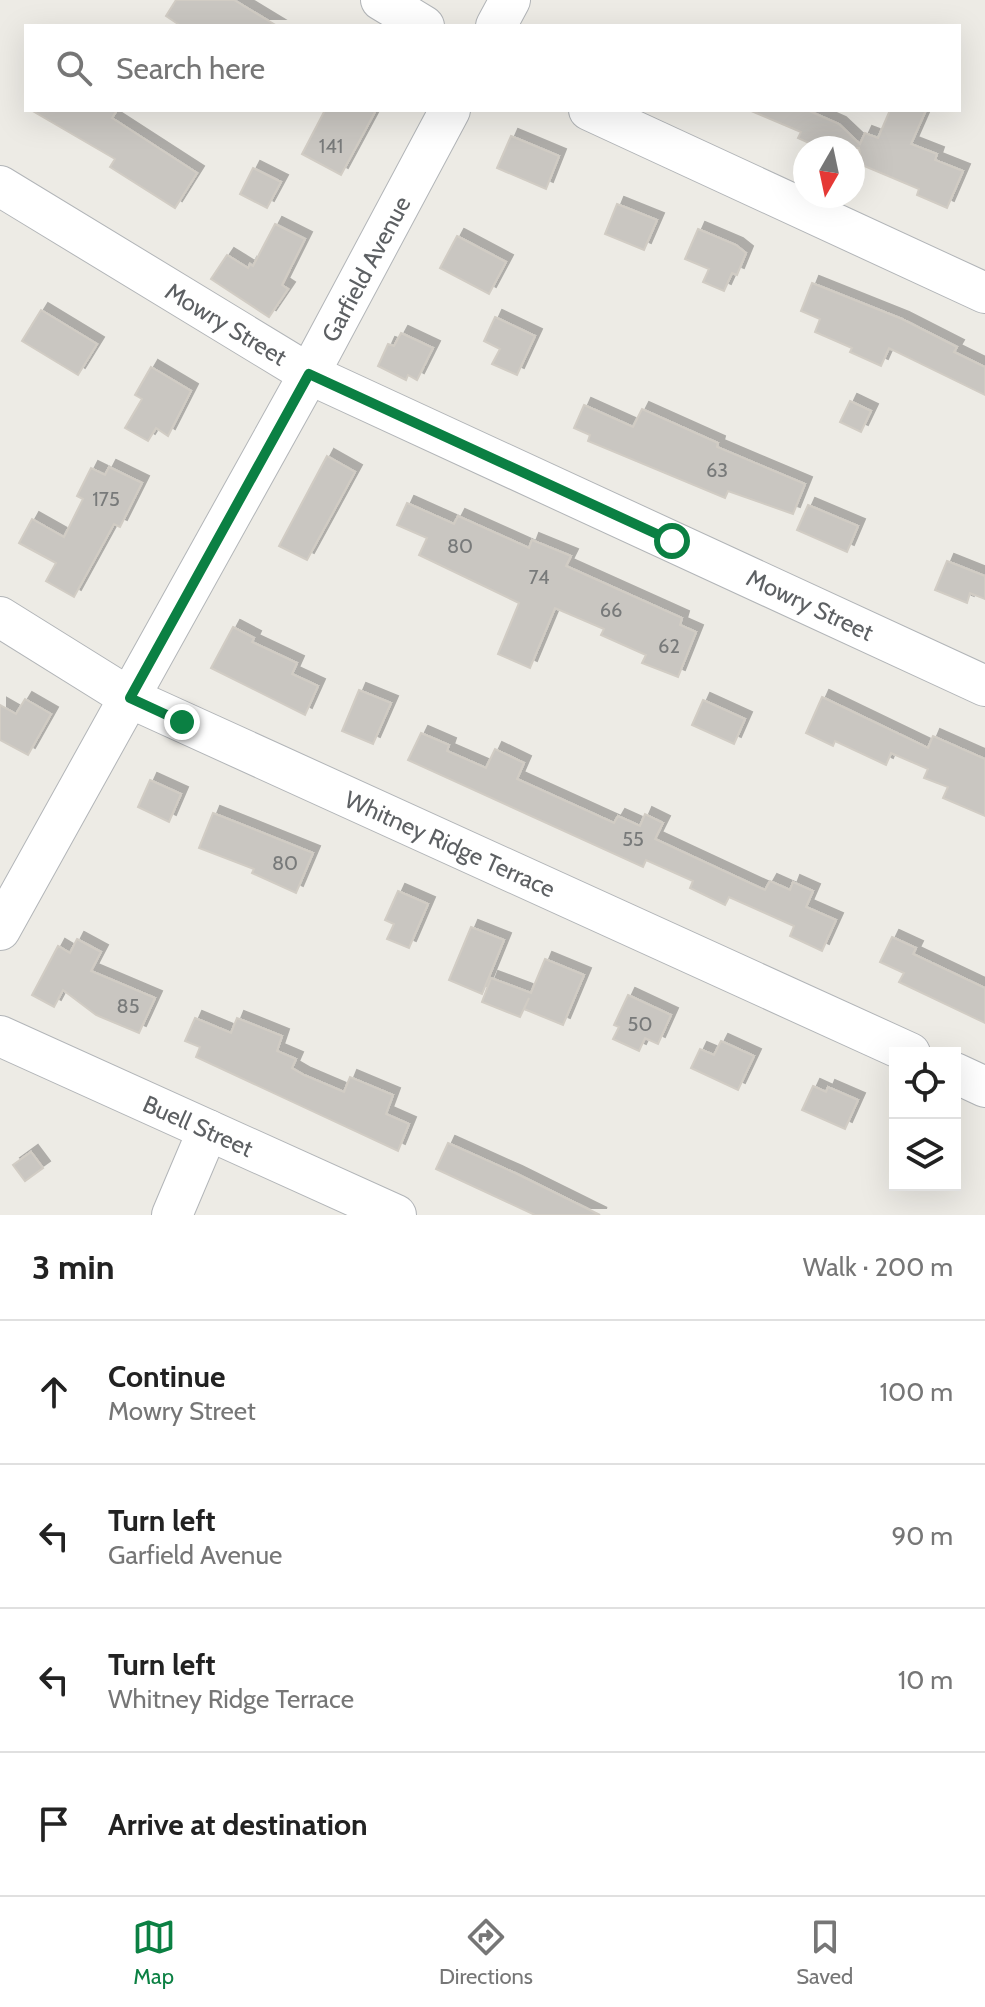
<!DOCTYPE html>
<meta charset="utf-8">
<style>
:root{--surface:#fff;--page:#f2f2f2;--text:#222;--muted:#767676;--line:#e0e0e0;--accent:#0b8043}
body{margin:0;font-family:Cabin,sans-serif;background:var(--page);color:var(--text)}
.controls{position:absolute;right:24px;bottom:24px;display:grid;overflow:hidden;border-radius:0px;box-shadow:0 8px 32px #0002}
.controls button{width:72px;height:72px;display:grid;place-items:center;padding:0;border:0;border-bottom:2px solid var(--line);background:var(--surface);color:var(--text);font:40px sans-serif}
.compass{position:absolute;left:793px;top:136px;width:72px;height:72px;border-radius:50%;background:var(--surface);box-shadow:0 8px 32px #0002;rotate:189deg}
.stop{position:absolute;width:24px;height:24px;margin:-18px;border:6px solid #0b8043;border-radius:50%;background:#fff}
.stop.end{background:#0b8043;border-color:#fff;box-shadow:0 2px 8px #0008}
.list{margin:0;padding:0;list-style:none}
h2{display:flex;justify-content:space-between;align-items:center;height:104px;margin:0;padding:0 32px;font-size:34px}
h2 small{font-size:26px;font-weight:400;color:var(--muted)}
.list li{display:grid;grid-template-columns:52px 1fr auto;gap:24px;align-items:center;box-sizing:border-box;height:144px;padding:0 32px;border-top:2px solid var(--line)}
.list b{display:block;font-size:30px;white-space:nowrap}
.list p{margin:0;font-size:26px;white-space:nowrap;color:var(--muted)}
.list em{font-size:26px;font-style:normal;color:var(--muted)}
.icon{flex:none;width:44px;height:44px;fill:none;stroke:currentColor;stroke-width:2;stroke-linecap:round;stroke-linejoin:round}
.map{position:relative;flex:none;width:985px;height:1215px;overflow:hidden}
.search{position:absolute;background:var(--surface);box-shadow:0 8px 32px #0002;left:24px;right:24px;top:24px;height:88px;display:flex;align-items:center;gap:20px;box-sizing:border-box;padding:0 28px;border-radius:0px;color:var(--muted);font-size:30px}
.sheet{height:680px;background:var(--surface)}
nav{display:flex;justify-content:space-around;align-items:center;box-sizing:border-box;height:112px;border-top:2px solid var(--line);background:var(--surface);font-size:22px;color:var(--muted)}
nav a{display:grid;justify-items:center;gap:4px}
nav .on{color:var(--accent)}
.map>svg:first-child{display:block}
.building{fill:#c9c6c1;stroke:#d1ccc4;stroke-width:2;filter:url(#shadow)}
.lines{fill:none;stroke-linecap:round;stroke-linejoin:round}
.minor-casing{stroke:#b2b5b8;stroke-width:42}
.minor{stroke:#fff;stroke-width:40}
.route{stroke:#0b8043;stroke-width:10}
.labels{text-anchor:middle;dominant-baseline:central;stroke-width:6;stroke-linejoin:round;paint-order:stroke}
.number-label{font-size:20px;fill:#787a7a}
.street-label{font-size:24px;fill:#5d6063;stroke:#fff}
</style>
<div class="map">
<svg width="985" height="1215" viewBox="0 0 985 1215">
<defs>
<filter id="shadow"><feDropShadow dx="7" dy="-7" stdDeviation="0" flood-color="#0004"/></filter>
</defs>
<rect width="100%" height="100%" fill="#edebe5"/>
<g class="building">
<path d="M176,0H234L277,26H181L166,16Z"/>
<path d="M31,110H117L112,118L197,173L175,208L110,167L115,159Z"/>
<path d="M325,110H376L341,175L302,154Z"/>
<path d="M749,110H807L839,124L860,144L865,133L878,138L890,110H926L911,144L937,154L935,160L963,171L947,208L917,195L919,189L862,165L859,148H820L798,138L801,132Z"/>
<path d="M511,136L559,156L546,189L497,168Z"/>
<path d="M253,168L281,182L267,208L240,194Z"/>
<path d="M617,204L657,220L644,250L605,234Z"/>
<path d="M275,224L305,239L282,285L288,289L269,317L211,279L227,255L248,268L250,264L253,266Z"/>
<path d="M698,229L736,245L746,253L737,275L732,273L724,291L703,282L709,269L685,259Z"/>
<path d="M457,236L506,262L489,294L440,268Z"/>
<path d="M812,283L902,319L957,347L954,352L985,367V395L889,348L881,366L850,352L852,348L815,332L820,319L801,311Z"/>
<path d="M41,310L97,344L78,375L22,341Z"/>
<path d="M495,317L535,336L517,375L492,364L500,349L484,341Z"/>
<path d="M401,333L433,348L417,380L408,375L406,380L378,366L388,344L394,346Z"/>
<path d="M151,367L191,391L168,436L156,428L148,441L125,428L142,399L135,395Z"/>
<path d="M850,401L871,411L861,432L840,422Z"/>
<path d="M584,405L633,427L642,409L718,443L717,447L805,484L793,514L728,491L725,498L588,441L590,435L574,428Z"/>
<path d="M327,456L355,472L307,560L279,546Z"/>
<path d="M109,467L142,483L120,527L114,524L74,597L46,581L56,563L19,543L32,519L64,537L83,499L77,496L91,468L105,475Z"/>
<path d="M407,503L454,524L458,516L529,548L532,540L571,556L566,566L682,618L680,625L696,632L678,677L642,663L646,655L601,635L604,629L555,608L530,668L498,654L519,603L419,555L427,538L397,525Z"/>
<path d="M808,505L858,526L847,552L797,530Z"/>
<path d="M947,561L985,576V599L970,593L967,603L935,590Z"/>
<path d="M233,627L254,638L252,642L297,663L292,674L318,686L305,715L211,668Z"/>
<path d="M359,690L391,703L373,744L342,731Z"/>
<path d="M822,697L928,748L933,736L985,759V816L943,798L948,787L924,778L928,769L891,753L886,765L835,741L833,746L806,733Z"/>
<path d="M25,699L51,714L28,755L0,740V705L16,714Z"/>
<path d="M703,700L745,719L734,744L692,725Z"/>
<path d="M421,733L449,745L447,751L486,768L495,749L524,763L517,779L614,823L618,816L640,826L645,814L663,823L655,839L765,890L770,881L790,890L793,882L813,891L806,907L836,920L822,951L790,936L794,926L729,897L725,905L690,888L693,881L646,860L643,867L408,760Z"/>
<path d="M150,780L181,794L169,822L138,807Z"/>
<path d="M213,813L313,853L296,893L252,873L254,869L199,848Z"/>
<path d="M398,891L428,904L409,948L387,939L394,924L385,920Z"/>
<path d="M471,927L504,940L482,994L449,980Z"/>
<path d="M892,937L916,948L913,954L985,988V1023L899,982L904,973L880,962Z"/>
<path d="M77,939L101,952L91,971L155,998L139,1033L96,1015L63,990L54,1007L32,995L58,946L70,953Z"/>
<path d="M545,959L584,975L563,1025L524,1009L529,998L520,1017L482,1002L491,978L531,993Z"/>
<path d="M628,995L671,1015L658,1044L645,1038L639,1051L613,1039L619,1027L614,1025Z"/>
<path d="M195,1018L231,1033L237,1018L282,1036L277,1051L296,1059L292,1068L304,1075L344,1092L350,1077L393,1095L386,1114L409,1124L398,1151L196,1057L200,1047L185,1041Z"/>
<path d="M721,1041L754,1056L738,1090L691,1068L700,1049L714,1055Z"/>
<path d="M813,1086L826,1092L828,1087L858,1100L845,1129L802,1110Z"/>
<path d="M448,1143L515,1173L600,1215H535L436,1169Z"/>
<path d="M31,1152L43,1168L25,1181L13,1165Z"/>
</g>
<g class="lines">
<defs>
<g id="minor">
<path d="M381,0L424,26"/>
<path d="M496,26L510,0"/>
<path d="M589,110L985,293"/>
<path d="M0,186L309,374L985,686"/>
<path d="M0,617L130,698L910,1053"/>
<path d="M0,930L309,374L450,110"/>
<path d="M0,1036L396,1215"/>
<path d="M955,1073L985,1087"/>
<path d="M172,1215L208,1130"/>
</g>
</defs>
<use href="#minor" class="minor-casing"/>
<use href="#minor" class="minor"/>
</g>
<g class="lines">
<path class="route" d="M182,722L130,698L309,374L672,541"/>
</g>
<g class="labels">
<g class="number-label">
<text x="331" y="146">141</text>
<text x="717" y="470">63</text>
<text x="106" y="499">175</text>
<text x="460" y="546">80</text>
<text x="539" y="577">74</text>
<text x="611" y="610">66</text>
<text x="669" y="646">62</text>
<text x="633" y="839">55</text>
<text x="285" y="863">80</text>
<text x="128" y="1006">85</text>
<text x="640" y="1024">50</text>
</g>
<g class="street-label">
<text transform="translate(366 269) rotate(-62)">Garfield Avenue</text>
<text transform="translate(226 324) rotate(31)">Mowry Street</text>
<text transform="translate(810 605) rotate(25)">Mowry Street</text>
<text transform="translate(450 844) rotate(24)">Whitney Ridge Terrace</text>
<text transform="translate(198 1126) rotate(24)">Buell Street</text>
</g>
</g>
</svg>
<div class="controls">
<button><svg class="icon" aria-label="locate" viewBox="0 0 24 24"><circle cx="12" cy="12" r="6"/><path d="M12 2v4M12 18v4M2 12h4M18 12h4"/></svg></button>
<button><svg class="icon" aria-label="layers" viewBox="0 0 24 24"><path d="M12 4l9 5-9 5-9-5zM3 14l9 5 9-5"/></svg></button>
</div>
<svg class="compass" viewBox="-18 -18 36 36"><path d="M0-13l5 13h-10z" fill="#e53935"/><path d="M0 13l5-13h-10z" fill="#767676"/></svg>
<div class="stop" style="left:672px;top:541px"></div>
<div class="stop end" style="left:182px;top:722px"></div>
<div class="search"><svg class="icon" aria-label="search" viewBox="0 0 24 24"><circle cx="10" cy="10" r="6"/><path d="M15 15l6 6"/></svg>Search here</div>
</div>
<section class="sheet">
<h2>3 min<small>Walk · 200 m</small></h2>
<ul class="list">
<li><svg class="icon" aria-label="ahead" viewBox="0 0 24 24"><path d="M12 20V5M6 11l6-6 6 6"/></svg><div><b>Continue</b><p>Mowry Street</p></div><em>100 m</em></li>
<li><svg class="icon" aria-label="left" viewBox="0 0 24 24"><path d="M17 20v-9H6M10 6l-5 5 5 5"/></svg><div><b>Turn left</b><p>Garfield Avenue</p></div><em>90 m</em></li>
<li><svg class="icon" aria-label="left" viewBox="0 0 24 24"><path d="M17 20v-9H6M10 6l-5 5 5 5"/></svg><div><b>Turn left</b><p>Whitney Ridge Terrace</p></div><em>10 m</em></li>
<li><svg class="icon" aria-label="arrive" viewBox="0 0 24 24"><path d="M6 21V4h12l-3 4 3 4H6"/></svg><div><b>Arrive at destination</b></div></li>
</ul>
</section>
<nav>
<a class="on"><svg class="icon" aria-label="map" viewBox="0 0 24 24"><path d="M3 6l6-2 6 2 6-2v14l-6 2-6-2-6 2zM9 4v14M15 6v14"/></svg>Map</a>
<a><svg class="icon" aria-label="directions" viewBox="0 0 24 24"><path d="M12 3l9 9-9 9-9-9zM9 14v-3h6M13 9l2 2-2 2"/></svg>Directions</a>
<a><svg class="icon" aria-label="saved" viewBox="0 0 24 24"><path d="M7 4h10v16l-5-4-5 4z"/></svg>Saved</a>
</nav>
